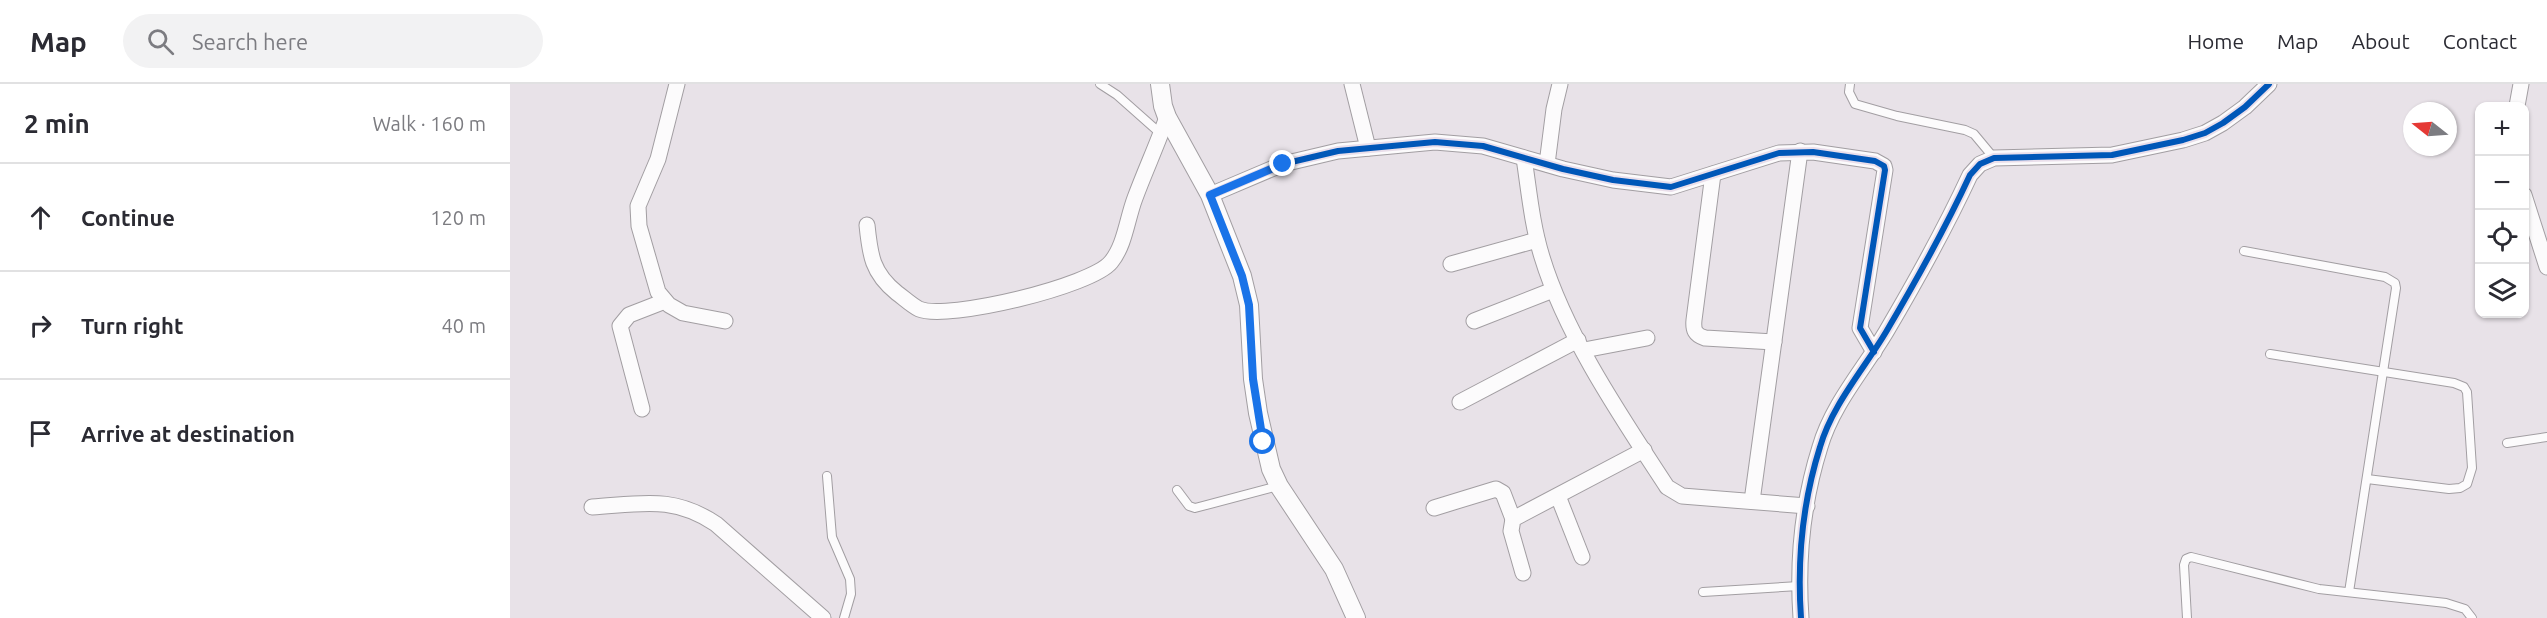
<!DOCTYPE html>
<meta charset="utf-8">
<style>
:root{--surface:#fff;--page:#f2f2f3;--text:#2b2b33;--muted:#7c7c81;--line:#e1e1e2}
body{margin:0;font-family:Ubuntu,sans-serif;background:var(--page);color:var(--text)}
.controls{position:absolute;right:18px;top:18px;display:grid;overflow:hidden;border-radius:12px;box-shadow:0 2px 4px #0004}
.controls button{width:54px;height:54px;display:grid;place-items:center;padding:0;border:0;border-bottom:2px solid var(--line);background:var(--surface);color:var(--text);font:30px sans-serif}
.compass{position:absolute;left:1893px;top:18px;width:54px;height:54px;border-radius:50%;background:var(--surface);box-shadow:0 2px 4px #0004;rotate:287deg}
.stop{position:absolute;width:18px;height:18px;margin:-14px;border:4px solid #1a73e8;border-radius:50%;background:#fff}
.stop.end{background:#1a73e8;border-color:#fff;box-shadow:0 2px 6px #0008}
.list{margin:0;padding:0;list-style:none}
h2{display:flex;justify-content:space-between;align-items:center;height:78px;margin:0;padding:0 24px;font-size:26px}
h2 small{font-size:20px;font-weight:400;color:var(--muted)}
.list li{display:grid;grid-template-columns:39px 1fr auto;gap:18px;align-items:center;box-sizing:border-box;height:108px;padding:0 24px;border-top:2px solid var(--line)}
.list b{display:block;font-size:22px;white-space:nowrap}
.list em{font-size:20px;font-style:normal;color:var(--muted)}
.icon{flex:none;width:33px;height:33px;fill:none;stroke:currentColor;stroke-width:2;stroke-linecap:round;stroke-linejoin:round}
.map{position:relative;flex:none;width:2037px;height:534px;overflow:hidden}
header{display:flex;align-items:center;gap:36px;box-sizing:border-box;height:84px;padding:0 30px;background:var(--surface);border-bottom:2px solid var(--line)}
header strong{font-size:28px}
nav{display:flex;gap:33px;margin-inline-start:auto;font-size:21px}
.search{width:420px;height:54px;background:var(--page);display:flex;align-items:center;gap:15px;box-sizing:border-box;padding:0 21px;border-radius:33px;color:var(--muted);font-size:22px}
main{display:flex}
aside{flex:1;background:var(--surface)}
.map>svg:first-child{display:block}
.lines{fill:none;stroke-linecap:round;stroke-linejoin:round}
.service-casing{stroke:#a29ea2;stroke-width:10}
.minor-casing{stroke:#a29ea2;stroke-width:17}
.tertiary-casing{stroke:#a29ea2;stroke-width:20}
.service{stroke:#fcfbfc;stroke-width:8}
.minor{stroke:#fcfbfc;stroke-width:15}
.tertiary{stroke:#fcfbfc;stroke-width:18}
.cycleway-casing{stroke:#eadfeb;stroke-width:10}
.cycleway{stroke:#0057b8;stroke-width:6}
.route{stroke:#1a73e8;stroke-width:8}
</style>
<header>
<strong>Map</strong>
<div class="search"><svg class="icon" aria-label="search" viewBox="0 0 24 24"><circle cx="10" cy="10" r="6"/><path d="M15 15l6 6"/></svg>Search here</div>
<nav><a>Home</a><a>Map</a><a>About</a><a>Contact</a></nav>
</header>
<main>
<aside>
<h2>2 min<small>Walk · 160 m</small></h2>
<ul class="list">
<li><svg class="icon" aria-label="ahead" viewBox="0 0 24 24"><path d="M12 20V5M6 11l6-6 6 6"/></svg><div><b>Continue</b></div><em>120 m</em></li>
<li><svg class="icon" aria-label="right" viewBox="0 0 24 24"><path d="M7 20v-9h11M14 6l5 5-5 5"/></svg><div><b>Turn right</b></div><em>40 m</em></li>
<li><svg class="icon" aria-label="arrive" viewBox="0 0 24 24"><path d="M6 21V4h12l-3 4 3 4H6"/></svg><div><b>Arrive at destination</b></div></li>
</ul>
</aside>
<div class="map">
<svg width="2037" height="534" viewBox="0 0 2037 534">
<rect width="100%" height="100%" fill="#e8e2e8"/>
<g class="lines">
<defs>
<g id="service">
<path d="M590,0L607,11L651,50"/>
<path d="M1340,0L1339,8L1345,20L1387,32L1455,46L1464,50L1484,74"/>
<path d="M1734,167L1875,193L1885,199L1886,204L1839,508"/>
<path d="M1760,270L1944,299L1954,303L1957,308L1962,384L1957,400L1950,404L1939,405L1857,395"/>
<path d="M1997,359L2037,353"/>
<path d="M317,392L322,453L340,495L341,510L334,534"/>
<path d="M667,406L679,422L685,424L768,402"/>
<path d="M1193,508L1289,502"/>
<path d="M1677,534L1674,481L1676,475L1681,473L1809,505L1936,519L1955,525L1962,534"/>
</g>
<g id="minor">
<path d="M167,0L148,75L128,122L129,142L148,208L159,221L173,229L215,237"/>
<path d="M842,0L858,64"/>
<path d="M2007,22L2011,0"/>
<path d="M1014,74C1019,107 1022,141 1032,173C1056,252 1112,334 1157,403L1172,412L1297,422"/>
<path d="M1037,80L1044,25L1050,0"/>
<path d="M1203,90L1184,236C1183,246 1185,251 1195,254L1264,258"/>
<path d="M700,111L773,80L828,67L925,58L973,62L1053,85L1103,96L1161,103L1269,69L1303,68L1365,77L1374,82L1375,86L1350,244L1364,268"/>
<path d="M2014,111L2037,183"/>
<path d="M357,141C360,171 362,189 387,209C394,214 401,221 409,225C437,237 582,202 601,178C615,161 617,135 625,114C635,87 647,61 657,33"/>
<path d="M941,180L1027,156"/>
<path d="M964,237L1043,206"/>
<path d="M1074,266L1137,254"/>
<path d="M950,318L1068,256"/>
<path d="M132,325L110,242L119,231L155,217"/>
<path d="M1048,412L1072,473"/>
<path d="M1242,417L1290,67"/>
<path d="M82,423C131,420 163,411 206,440L313,534"/>
<path d="M924,424L986,405L993,409L1003,435"/>
<path d="M1013,489L1001,447L1003,435L1134,366"/>
<path d="M1291,534C1287,477 1293,417 1310,363C1322,321 1354,285 1376,248C1406,197 1435,145 1460,91L1470,80L1484,74L1602,71L1673,56L1695,49L1713,39L1735,23L1759,0"/>
</g>
<path id="tertiary" d="M650,0L653,22L657,33L700,111L732,192L739,221L743,295L748,329L761,385L769,402L824,485L846,534"/>
</defs>
<use href="#service" class="service-casing"/>
<use href="#minor" class="minor-casing"/>
<use href="#tertiary" class="tertiary-casing"/>
<use href="#service" class="service"/>
<use href="#minor" class="minor"/>
<use href="#tertiary" class="tertiary"/>
<defs>
<g id="cycleway">
<path d="M700,111L773,80L828,67L925,58L973,62L1053,85L1103,96L1161,103L1269,69L1303,68L1365,77L1374,82L1375,86L1350,244L1364,268"/>
<path d="M1291,534C1287,477 1293,417 1310,363C1322,321 1354,285 1376,248C1406,197 1435,145 1460,91L1470,80L1484,74L1602,71L1673,56L1695,49L1713,39L1735,23L1759,0"/>
</g>
</defs>
<use href="#cycleway" class="cycleway-casing"/>
<use href="#cycleway" class="cycleway"/>
</g>
<g class="lines">
<path class="route" d="M753,358L743,295L739,221L732,192L700,111L773,80"/>
</g>
</svg>
<div class="controls">
<button>+</button>
<button>−</button>
<button><svg class="icon" aria-label="locate" viewBox="0 0 24 24"><circle cx="12" cy="12" r="6"/><path d="M12 2v4M12 18v4M2 12h4M18 12h4"/></svg></button>
<button><svg class="icon" aria-label="layers" viewBox="0 0 24 24"><path d="M12 4l9 5-9 5-9-5zM3 14l9 5 9-5"/></svg></button>
</div>
<svg class="compass" viewBox="-18 -18 36 36"><path d="M0-13l5 13h-10z" fill="#e53935"/><path d="M0 13l5-13h-10z" fill="#7c7c81"/></svg>
<div class="stop" style="left:753px;top:358px"></div>
<div class="stop end" style="left:773px;top:80px"></div>
</div>
</main>
